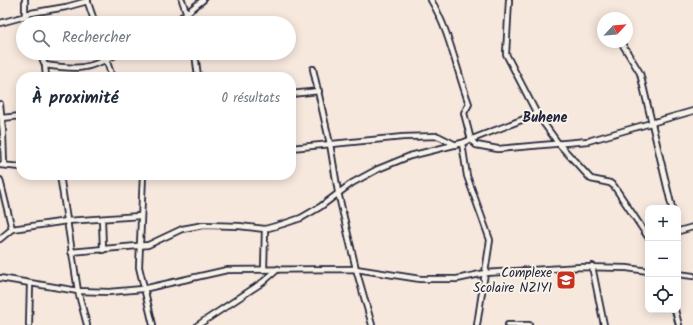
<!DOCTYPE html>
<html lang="fr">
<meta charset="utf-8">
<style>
:root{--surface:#fff;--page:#f2f2f3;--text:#1f2937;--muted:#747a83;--line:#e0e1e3}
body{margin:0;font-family:Kalam,sans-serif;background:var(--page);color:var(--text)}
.controls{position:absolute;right:12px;bottom:12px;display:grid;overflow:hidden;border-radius:8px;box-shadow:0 2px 10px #0003}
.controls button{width:36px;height:36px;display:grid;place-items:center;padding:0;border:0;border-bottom:1px solid var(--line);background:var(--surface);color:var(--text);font:20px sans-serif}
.compass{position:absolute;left:597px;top:12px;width:36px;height:36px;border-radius:50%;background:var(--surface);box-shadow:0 2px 10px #0003;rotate:64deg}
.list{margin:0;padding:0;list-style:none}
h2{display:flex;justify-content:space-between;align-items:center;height:52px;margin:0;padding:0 16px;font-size:17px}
h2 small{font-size:13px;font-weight:400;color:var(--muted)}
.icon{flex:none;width:22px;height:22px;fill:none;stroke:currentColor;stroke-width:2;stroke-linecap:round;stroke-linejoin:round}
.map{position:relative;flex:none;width:693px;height:325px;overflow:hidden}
.search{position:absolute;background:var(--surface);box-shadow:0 2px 10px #0003;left:16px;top:16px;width:280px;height:44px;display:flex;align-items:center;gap:10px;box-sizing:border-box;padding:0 14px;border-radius:22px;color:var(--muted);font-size:15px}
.panel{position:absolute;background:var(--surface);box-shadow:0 2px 10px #0003;left:16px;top:72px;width:280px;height:108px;border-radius:16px}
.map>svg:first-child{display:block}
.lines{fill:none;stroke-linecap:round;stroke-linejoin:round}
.street-casing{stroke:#22223b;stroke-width:8}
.street{stroke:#f7f3e8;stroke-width:4.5}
.labels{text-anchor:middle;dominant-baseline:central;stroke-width:4;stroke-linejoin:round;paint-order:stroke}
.poi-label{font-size:13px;fill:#22223b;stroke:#f7f3e8;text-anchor:end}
.neighbourhood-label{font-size:14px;font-weight:bold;fill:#22223b;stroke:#f7f3e8}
</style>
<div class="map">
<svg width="693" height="325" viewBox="0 0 693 325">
<rect width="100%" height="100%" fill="#f7e8dd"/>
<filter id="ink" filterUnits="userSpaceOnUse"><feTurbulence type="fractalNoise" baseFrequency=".025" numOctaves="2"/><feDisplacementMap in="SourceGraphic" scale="8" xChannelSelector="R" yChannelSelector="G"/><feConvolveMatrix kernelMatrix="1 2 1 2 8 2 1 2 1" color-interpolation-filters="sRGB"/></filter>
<g filter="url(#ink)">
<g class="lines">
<defs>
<g id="street">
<path d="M25,0V14L29,23"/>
<path d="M87,0L95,23"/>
<path d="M182,0L190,23"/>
<path d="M431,0C450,32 456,69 469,104L464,113L471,140L476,145L498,149L588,141L693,111"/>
<path d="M509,0L506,54L537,114L558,143L591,179L610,183L614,186L648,237"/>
<path d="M25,14L66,7L88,1"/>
<path d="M0,23L26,16"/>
<path d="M174,23L203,0"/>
<path d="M621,42L640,73L672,208"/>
<path d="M40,53L45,65L46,77"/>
<path d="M104,53L112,77"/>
<path d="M195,53L198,77"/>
<path d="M45,65C78,70 88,70 119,53"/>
<path d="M313,69L330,144L338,192L356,269L372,325"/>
<path d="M291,94L319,91"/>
<path d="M0,104L3,132L4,165"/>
<path d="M2,118L21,116"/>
<path d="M462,143L467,176L490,240L477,325"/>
<path d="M291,148L403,137L438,136L456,145"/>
<path d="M0,165L21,167"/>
<path d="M60,175L78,291L87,325"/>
<path d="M143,175L139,267L153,325"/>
<path d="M0,180L12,229"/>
<path d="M102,219L103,250"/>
<path d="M679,231L693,227"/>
<path d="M0,239L12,229L67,221L140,216"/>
<path d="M71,252L148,245L182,229L204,225L239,226L265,229L283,224L301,218L320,207L352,183L378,169L410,156L462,143L537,114"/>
<path d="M592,266L604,325"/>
<path d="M264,269L265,229"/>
<path d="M678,274L693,276"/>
<path d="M0,278L78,291L109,292L143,289L227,270L356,269L420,279H457L485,273L581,267L627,268L648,271"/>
<path d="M675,310L679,325"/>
<path d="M29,325L30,284"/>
<path d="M198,325L263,282L278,269"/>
<path d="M508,325H529"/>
</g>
</defs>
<use href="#street" class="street-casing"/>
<use href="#street" class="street"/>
</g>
</g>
<defs>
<symbol id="school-square" viewBox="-11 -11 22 22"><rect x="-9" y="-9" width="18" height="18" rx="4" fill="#c8321e" stroke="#f7f3e8"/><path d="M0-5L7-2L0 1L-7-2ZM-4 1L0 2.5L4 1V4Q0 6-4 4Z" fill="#fff"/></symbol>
</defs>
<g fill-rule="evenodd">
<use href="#school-square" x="555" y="269" width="22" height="22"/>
</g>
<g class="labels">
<g class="poi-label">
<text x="552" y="273">Complexe<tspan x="552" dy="15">Scolaire NZIYI</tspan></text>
</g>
<g class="neighbourhood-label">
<text x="545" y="118">Buhene</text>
</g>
</g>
</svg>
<div class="controls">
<button>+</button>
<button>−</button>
<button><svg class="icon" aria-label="locate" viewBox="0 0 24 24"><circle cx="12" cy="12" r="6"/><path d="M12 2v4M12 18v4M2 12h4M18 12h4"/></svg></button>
</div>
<svg class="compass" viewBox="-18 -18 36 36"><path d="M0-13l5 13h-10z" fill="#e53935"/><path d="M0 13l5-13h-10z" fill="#747a83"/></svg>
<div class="search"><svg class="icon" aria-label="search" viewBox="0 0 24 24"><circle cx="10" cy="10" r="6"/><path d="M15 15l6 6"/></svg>Rechercher</div>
<section class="panel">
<h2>À proximité<small>0 résultats</small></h2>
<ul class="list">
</ul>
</section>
</div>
